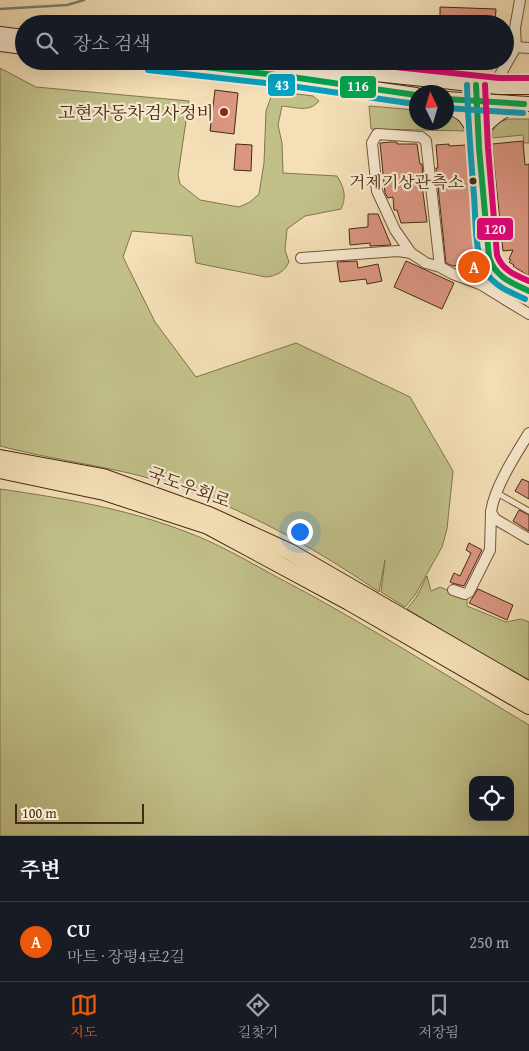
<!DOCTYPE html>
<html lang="ko">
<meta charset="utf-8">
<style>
:root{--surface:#171b24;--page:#242831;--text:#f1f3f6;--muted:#9ea1a6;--line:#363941;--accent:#ea580c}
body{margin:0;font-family:"Gentium Book Plus","Noto Serif KR",serif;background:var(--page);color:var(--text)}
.controls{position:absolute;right:15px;bottom:15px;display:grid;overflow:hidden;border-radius:10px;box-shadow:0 5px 20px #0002}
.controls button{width:45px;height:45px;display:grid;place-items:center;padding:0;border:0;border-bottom:1px solid var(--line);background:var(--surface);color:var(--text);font:25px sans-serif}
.compass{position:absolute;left:409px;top:85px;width:45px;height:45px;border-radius:50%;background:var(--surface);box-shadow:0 5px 20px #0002;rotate:355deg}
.scale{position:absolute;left:15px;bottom:12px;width:129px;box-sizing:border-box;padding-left:5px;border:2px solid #452910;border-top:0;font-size:14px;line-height:18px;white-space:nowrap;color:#452910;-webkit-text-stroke:4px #f8ead0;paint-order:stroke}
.you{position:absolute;left:299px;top:531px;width:18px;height:18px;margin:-12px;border:4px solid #fff;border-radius:50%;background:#1a73e8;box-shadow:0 0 0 8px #1a73e833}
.badge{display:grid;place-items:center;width:32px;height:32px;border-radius:50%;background:var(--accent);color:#fff;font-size:16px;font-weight:700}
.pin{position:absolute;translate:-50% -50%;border:2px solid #fff;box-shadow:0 1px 5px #0006}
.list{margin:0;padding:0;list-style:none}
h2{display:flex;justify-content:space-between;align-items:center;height:65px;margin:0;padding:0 20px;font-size:21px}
h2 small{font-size:16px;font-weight:400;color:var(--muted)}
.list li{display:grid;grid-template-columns:32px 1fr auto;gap:15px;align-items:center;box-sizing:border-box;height:80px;padding:0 20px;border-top:1px solid var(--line)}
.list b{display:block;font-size:19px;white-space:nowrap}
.list p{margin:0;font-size:16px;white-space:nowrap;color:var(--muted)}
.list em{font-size:16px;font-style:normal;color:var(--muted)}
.icon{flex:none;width:28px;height:28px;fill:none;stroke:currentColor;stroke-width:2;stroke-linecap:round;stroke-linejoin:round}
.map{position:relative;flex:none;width:529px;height:836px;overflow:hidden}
.search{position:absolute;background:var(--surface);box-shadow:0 5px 20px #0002;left:15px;right:15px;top:15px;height:55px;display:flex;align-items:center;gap:12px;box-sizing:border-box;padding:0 18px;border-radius:28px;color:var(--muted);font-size:19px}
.sheet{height:145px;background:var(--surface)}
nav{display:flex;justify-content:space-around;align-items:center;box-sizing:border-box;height:70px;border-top:1px solid var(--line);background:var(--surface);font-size:14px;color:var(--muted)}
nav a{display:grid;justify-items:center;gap:2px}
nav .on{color:var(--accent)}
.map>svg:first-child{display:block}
.green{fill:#c1c089;stroke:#83744c;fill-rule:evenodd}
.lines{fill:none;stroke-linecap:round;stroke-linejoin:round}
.stream{stroke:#7c8075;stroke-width:2.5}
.building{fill:#db9682;stroke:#452910}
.service-casing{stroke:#71563a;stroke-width:7}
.minor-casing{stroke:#71563a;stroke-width:12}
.tertiary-casing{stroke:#71563a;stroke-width:14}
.secondary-casing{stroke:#452910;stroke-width:16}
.trunk-casing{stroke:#452910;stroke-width:18}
.service{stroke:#f8ead0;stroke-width:5}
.minor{stroke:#f8ead0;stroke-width:10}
.tertiary{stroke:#f8ead0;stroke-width:12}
.secondary{stroke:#f8ead0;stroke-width:14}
.trunk{stroke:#f4dfb6;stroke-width:16}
.bus-1-casing{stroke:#f8ead0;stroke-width:10}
.bus-2-casing{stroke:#f8ead0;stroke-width:10}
.bus-3-casing{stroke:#f8ead0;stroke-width:10}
.bus-1{stroke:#00a651;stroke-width:6}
.bus-2{stroke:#03a3c4;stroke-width:6}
.bus-3{stroke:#e5007d;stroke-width:6}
.poi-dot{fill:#8f2418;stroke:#f8ead0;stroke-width:2}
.bus-dot{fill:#452910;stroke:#f8ead0;stroke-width:2}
.labels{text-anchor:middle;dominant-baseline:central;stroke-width:4.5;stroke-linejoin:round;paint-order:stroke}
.bus-label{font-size:17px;fill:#452910;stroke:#f8ead0;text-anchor:end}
.poi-label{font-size:18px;fill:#452910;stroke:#f8ead0;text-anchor:end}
.street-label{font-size:18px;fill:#452910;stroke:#f8ead0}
.line-badge{stroke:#f8ead0;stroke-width:2}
.badge-label{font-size:14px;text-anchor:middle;font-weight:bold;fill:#fff}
</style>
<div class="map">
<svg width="529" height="836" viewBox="0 0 529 836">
<rect width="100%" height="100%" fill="#f4dfb6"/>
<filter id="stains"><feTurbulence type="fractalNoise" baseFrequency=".004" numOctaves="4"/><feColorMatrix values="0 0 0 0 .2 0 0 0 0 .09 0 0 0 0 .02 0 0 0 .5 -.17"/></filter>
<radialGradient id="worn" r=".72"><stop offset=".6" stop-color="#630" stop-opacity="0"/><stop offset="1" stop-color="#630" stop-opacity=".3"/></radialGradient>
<g class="green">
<path d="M0,68L36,87L189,101L178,175L180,184L200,200L239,207L250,202L259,194L264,163L266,111L273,91L313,96L319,101C309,113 296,107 282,106L278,125L282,143L283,173L337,176C344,187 347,197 341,209L305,216L287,229L285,250L289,262C285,271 277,276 266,277L196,263L192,236L132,231L123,257L155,322L196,377L296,343L410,397L453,471L447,529L442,547L415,595L405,607L381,592L385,560L379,592C308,543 222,496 137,475C92,464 45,458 0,446Z"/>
<path d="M369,106L416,110V122H446L447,113L460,118L469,131L371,129Z"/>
<path d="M510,119H529V143H524L523,135L492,138C492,126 499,120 510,119Z"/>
<path d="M0,489C62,498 124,508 184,531C215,542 246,560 275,576C362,621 445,675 529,725V836H0ZM473,780H510V817H473Z"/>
<path d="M427,576L431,591L440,587L467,599V606L506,622L521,619L529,622V682L407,609L417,596Z"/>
</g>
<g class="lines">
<path class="stream" d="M0,9L67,5L84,0"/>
</g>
<g class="building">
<path d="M440,7L496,9L495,24L452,22V24H440Z"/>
<path d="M215,90L238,93L234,134L210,131Z"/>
<path d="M523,141L525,165L529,164V276L513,266L514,265L509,262L511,260L509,259L513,250L503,251L492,144Z"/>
<path d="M390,142H397V144H417L420,164H422L423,178H421L427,222L401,223L397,210H394L393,197L388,198L385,193L380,143Z"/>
<path d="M236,144L252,145L251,171L234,170Z"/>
<path d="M449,144V146L466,145L470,182L471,181L480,271L468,272L466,271L465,265L453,266L446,263L436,168H438L436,145Z"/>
<path d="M368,214H378L391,245L370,246V243L350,245L349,229L368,227Z"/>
<path d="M357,261L358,268L378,264L382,281L367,284L366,279L340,282L337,262Z"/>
<path d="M406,261L454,283L442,309L394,287Z"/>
<path d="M522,479L529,482V499L515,491Z"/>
<path d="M519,510L529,515V531L513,521Z"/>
<path d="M469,543L482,550L464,586L452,583L450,582L454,573L460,576L471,553L466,550Z"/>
<path d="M478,589L513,605L507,620L469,603Z"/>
</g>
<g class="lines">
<defs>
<path id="service" d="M497,493L529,511"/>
<g id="minor">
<path d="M516,47L529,48"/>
<path d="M499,87L501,73L516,47L515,28L520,0"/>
<path d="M301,258L398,251L411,253"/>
<path d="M440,267L426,263L411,253L395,230L377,191L372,143L377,134L421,137L426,141L440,267L453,274L480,284L529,314"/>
<path d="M480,284L493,268"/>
<path d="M529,433C516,454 494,488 491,512L495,519L529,539"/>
<path d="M453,590L465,594L469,592L490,550L491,512"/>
</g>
<path id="tertiary" d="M476,85C476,127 481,170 484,212C486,227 485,257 494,269C502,280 516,285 529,291"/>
<g id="secondary">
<path d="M0,34L24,37"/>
<path d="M0,44L24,47"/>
<path d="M149,61L285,76L416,95"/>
<path d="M253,61L499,87H529"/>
<path d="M446,99L529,104"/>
<path d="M446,107C467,111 468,122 478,137"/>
<path d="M478,137C484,123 503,108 519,105"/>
</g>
<g id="trunk">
<path d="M0,458L103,477L209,515L290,552L529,690"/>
<path d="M0,470L104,492L208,526L349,602L529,706"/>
</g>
</defs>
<use href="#service" class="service-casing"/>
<use href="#minor" class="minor-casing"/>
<use href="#tertiary" class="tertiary-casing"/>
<use href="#secondary" class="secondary-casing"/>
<use href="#trunk" class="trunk-casing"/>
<use href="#service" class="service"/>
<use href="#minor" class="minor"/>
<use href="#tertiary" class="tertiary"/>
<use href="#secondary" class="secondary"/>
<use href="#trunk" class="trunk"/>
<defs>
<g id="bus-1">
<path d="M151,61L285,76L416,95"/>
<path d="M476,85L479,148L489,257C495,277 512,283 529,291"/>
<path d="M446,99L524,104"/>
</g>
<g id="bus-2">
<path d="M148,70L284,85L415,104"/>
<path d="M467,85C468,122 471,159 474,196C476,218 474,256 487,274C496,287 512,293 525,299"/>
<path d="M446,108L523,113"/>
</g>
<g id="bus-3">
<path d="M339,61L499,78H529"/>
<path d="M485,85L488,148L497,255C502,270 515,275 529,281"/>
</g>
</defs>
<use href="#bus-1" class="bus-1-casing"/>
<use href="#bus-2" class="bus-2-casing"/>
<use href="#bus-3" class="bus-3-casing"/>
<use href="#bus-1" class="bus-1"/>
<use href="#bus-2" class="bus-2"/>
<use href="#bus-3" class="bus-3"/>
</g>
<circle class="poi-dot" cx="224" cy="112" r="5"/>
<circle class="bus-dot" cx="473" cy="181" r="4.5"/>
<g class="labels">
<g class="bus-label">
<text x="464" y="181">거제기상관측소</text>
</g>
<g class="poi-label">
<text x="214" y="112">고현자동차검사정비</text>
</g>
<g class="street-label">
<text transform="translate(189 487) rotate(20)">국도우회로</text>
</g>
</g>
<g class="line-badge">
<rect x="267" y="73" width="29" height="24" rx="5" fill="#03a3c4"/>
<rect x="339" y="75" width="38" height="24" rx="5" fill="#00a651"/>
<rect x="476" y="217" width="38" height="24" rx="5" fill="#e5007d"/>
</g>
<g class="badge-label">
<text x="282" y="90">43</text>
<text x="358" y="91">116</text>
<text x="495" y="234">120</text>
</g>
<rect width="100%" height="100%" filter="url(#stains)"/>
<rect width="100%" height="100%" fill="url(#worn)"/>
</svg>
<div class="controls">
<button><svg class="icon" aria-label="locate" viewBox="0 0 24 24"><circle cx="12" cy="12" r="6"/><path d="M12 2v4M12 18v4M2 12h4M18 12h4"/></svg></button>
</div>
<svg class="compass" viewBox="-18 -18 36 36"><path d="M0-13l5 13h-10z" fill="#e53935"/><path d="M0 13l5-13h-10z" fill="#9ea1a6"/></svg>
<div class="scale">100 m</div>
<div class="you"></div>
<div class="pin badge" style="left:474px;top:267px">A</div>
<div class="search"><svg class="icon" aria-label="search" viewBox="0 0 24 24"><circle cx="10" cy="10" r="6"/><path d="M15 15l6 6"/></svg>장소 검색</div>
</div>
<section class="sheet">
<h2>주변<small></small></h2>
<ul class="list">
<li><span class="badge">A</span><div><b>CU</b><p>마트 · 장평4로2길</p></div><em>250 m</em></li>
</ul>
</section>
<nav>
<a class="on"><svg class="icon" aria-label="map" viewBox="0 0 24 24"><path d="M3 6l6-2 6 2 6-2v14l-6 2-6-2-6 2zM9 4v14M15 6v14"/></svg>지도</a>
<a><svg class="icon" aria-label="directions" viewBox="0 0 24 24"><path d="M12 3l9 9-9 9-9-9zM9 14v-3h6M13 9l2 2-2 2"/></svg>길찾기</a>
<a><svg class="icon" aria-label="saved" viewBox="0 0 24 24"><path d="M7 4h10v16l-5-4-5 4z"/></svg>저장됨</a>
</nav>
